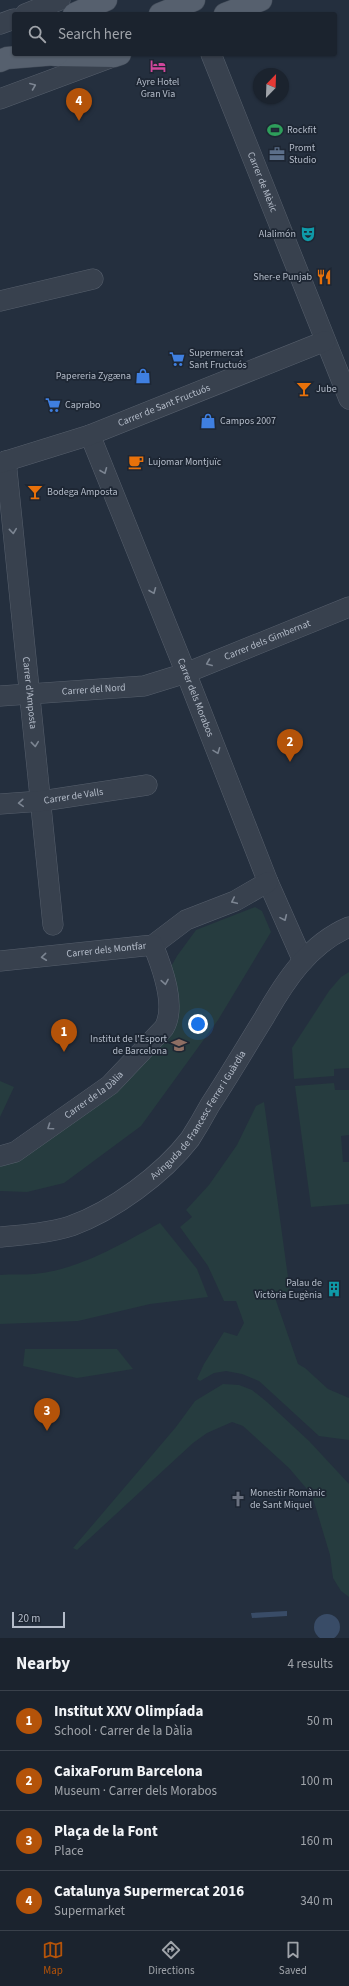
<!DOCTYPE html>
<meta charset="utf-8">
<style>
:root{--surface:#1b232e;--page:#282f3a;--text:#f1f3f6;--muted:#a0a4aa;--line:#39404a;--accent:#b45309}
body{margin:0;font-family:"Source Sans 3",sans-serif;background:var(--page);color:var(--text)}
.compass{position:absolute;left:253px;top:68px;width:36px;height:36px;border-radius:50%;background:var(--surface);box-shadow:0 1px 3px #0004;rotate:23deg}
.scale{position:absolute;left:12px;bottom:10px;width:53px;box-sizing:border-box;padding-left:4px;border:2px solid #b4bcc9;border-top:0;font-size:11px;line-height:14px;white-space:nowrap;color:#b4bcc9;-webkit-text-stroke:3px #1d2633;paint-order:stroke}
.you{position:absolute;left:198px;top:1024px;width:14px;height:14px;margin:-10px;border:3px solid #fff;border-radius:50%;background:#1a73e8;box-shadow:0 0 0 6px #1a73e833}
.badge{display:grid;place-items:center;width:26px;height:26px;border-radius:50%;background:var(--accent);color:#fff;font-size:13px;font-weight:700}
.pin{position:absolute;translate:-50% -33px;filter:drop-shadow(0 1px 2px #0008)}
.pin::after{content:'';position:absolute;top:21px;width:14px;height:12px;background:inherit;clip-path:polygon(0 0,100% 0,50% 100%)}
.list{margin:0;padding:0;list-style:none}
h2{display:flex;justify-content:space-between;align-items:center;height:52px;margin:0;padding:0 16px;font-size:17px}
h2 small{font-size:13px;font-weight:400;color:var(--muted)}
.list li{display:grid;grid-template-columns:26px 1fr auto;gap:12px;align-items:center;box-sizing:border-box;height:60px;padding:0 16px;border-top:1px solid var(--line)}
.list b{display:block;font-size:15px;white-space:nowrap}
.list p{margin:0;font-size:13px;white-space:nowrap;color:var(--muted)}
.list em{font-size:13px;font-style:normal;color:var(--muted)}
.icon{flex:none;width:22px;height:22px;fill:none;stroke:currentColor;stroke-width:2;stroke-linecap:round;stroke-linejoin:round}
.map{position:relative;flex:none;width:349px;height:1638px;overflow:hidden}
.search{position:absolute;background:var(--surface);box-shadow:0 1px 3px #0004;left:12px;right:12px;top:12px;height:44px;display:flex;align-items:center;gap:10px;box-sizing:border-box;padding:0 14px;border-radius:4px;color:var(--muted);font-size:15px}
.sheet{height:292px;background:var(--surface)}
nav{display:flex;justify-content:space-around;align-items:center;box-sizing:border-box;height:56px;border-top:1px solid var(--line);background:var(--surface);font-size:11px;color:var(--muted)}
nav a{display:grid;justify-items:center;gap:2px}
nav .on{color:var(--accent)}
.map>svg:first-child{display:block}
.green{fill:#263c3f}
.water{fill:#394c67}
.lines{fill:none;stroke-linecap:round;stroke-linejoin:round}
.minor-casing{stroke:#565f6c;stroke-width:21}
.major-casing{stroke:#414a57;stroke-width:23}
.minor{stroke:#38414e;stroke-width:20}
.major{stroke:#56606e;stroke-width:22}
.oneway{stroke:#7c8592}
.labels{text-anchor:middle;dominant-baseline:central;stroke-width:3.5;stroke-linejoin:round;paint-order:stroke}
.poi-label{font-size:10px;fill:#b4bcc9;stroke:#1d2633;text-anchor:start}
.street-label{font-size:10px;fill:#b4bcc9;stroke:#1d2633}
</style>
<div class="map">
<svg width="349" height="1638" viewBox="0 0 349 1638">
<rect width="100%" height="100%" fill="#242f3e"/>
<g class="green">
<path d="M255,907L262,911L271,932L218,1020L141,1126L64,1183L27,1192L0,1191V1163L149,1055L167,1039L171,1033L169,970L177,956L196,930Z"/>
<path d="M349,972V1068L334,1069V1076L294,1079L292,1048L329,991L341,977Z"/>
<path d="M0,1081L14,1087L0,1117Z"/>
<path d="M334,1083L335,1090H349V1135L341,1136L343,1162H349V1204L311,1207L295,1086Z"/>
<path d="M264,1102L290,1292H273L298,1364L305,1368L328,1389L349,1398V1440L319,1436L259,1381L242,1374L226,1371L214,1373L200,1381L197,1379L204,1364L224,1332L237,1336L244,1323L236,1301H224L208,1266L180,1227L192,1217L186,1210L209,1185L237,1145L256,1106Z"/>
<path d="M160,1223L197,1269L208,1297L150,1304L78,1321L0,1324V1275C11,1274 23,1275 34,1274C79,1270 121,1244 160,1223Z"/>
<path d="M25,1349H117L133,1369L77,1378L23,1366Z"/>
<path d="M223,1384L239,1385L252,1390L267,1402L309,1441L349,1484V1597L341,1591L333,1578L330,1555L312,1495L289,1468L243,1426L232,1422L207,1433L193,1443L77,1550L73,1548L176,1427L195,1401Z"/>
</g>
<g class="water">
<path d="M287,1611V1616L252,1618L251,1613Z"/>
<circle cx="327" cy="1627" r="13"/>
</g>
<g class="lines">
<defs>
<g id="minor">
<path d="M25,14L60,0"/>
<path d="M0,24L14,19"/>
<path id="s1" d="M211,54L349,399"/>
<path d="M0,99L110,58"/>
<path d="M0,301L93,279"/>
<path id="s2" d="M90,435L186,673L268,882L303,961"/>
<path id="s3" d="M6,461L53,925"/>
<path id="s4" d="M0,463L90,435L325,341"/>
<path id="s5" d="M0,696L144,686L186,673L349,607"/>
<path id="s6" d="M0,804L42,801L147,785"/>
<path id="s7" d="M0,961L153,945L186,920L235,901L268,882"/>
<path id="s8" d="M0,1156L15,1152L110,1085L164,1028C177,1006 162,967 153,945"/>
<path id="s9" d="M0,1237C23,1235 49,1233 71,1226C113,1211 163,1174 190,1139C197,1128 204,1116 210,1105C229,1076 246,1047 264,1018C285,981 309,944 349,927"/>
</g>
<g id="major">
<path d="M74,14L106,0"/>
<path d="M160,14L194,0"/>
<path d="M225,14L261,0"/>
<path d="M55,55L114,56L120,54"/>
<path d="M0,61L7,58L57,54"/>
</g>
</defs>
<use href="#minor" class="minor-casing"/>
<use href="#major" class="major-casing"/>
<use href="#minor" class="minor"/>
<use href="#major" class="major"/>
</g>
<defs><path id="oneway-chevron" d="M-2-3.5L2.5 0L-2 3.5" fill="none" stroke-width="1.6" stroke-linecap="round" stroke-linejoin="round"/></defs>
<g class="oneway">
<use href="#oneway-chevron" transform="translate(33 86) rotate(-22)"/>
<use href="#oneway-chevron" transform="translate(104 471) rotate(68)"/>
<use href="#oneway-chevron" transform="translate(13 531) rotate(84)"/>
<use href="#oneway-chevron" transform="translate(153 591) rotate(68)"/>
<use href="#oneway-chevron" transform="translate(209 663) rotate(158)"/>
<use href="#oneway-chevron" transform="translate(35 744) rotate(84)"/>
<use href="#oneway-chevron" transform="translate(217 751) rotate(69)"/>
<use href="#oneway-chevron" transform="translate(21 803) rotate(176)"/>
<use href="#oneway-chevron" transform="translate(234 901) rotate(155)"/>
<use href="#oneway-chevron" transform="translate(284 918) rotate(66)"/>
<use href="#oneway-chevron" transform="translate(44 957) rotate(174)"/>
<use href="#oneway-chevron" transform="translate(165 982) rotate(80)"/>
<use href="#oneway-chevron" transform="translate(50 1127) rotate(145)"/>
</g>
<defs>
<symbol id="hotel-bare" viewBox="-9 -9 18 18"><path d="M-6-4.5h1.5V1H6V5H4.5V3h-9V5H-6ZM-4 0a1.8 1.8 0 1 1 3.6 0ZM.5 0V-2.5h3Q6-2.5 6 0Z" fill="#d1479c" stroke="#1d2633" stroke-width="2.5" paint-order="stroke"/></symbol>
<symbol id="stadium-bare" viewBox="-9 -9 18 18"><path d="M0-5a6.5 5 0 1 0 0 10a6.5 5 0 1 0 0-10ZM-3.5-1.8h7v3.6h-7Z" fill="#2e9e5b" stroke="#1d2633" stroke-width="2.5" paint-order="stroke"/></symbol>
<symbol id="office-bare" viewBox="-9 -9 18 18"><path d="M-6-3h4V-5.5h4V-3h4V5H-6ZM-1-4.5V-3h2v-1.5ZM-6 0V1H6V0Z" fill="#5c6f8a" stroke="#1d2633" stroke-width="2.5" paint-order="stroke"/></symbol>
<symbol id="theatre-bare" viewBox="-9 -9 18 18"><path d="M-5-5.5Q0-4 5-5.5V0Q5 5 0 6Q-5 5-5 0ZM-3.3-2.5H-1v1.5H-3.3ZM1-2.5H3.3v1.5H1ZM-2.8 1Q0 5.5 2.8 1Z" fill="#0f9aa8" stroke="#1d2633" stroke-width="2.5" paint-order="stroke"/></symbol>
<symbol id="restaurant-bare" viewBox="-9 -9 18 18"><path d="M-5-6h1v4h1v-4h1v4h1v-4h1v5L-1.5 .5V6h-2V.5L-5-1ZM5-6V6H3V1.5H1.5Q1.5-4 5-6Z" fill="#e8710a" stroke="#1d2633" stroke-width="2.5" paint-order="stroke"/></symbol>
<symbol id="supermarket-bare" viewBox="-9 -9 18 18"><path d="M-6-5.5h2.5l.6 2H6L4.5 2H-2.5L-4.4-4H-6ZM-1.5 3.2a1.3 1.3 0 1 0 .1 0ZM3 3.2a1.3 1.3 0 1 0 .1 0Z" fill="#3f7fe0" stroke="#1d2633" stroke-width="2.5" paint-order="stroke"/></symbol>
<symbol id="shop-bare" viewBox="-9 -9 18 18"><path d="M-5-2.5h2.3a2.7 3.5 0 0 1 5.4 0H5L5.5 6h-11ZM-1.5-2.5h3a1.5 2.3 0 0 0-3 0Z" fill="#3f7fe0" stroke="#1d2633" stroke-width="2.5" paint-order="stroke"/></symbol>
<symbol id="bar-bare" viewBox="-9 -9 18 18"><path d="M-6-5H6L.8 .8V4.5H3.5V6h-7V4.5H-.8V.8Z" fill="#e8710a" stroke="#1d2633" stroke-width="2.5" paint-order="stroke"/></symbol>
<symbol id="cafe-bare" viewBox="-9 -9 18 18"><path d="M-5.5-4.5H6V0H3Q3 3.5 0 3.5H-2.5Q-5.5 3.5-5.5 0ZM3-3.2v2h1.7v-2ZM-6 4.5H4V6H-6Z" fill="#e8710a" stroke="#1d2633" stroke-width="2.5" paint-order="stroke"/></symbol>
<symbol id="university-bare" viewBox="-9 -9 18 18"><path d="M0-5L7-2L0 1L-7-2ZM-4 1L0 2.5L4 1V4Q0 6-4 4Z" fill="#8d6e63" stroke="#1d2633" stroke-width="2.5" paint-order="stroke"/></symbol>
<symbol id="building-bare" viewBox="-9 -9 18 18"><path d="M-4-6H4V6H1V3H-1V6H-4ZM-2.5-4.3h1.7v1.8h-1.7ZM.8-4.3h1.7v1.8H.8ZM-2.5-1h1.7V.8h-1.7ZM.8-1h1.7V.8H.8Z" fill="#0f9aa8" stroke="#1d2633" stroke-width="2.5" paint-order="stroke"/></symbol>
<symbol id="church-bare" viewBox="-9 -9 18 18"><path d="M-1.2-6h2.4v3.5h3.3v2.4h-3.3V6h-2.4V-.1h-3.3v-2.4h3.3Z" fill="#6b7280" stroke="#1d2633" stroke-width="2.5" paint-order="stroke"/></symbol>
</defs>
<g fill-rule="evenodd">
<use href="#hotel-bare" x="147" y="55" width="22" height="22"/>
<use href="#stadium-bare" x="264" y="119" width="22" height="22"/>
<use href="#office-bare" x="266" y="143" width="22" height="22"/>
<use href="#theatre-bare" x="297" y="223" width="22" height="22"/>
<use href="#restaurant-bare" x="313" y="266" width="22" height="22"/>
<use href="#supermarket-bare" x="166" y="348" width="22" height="22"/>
<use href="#shop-bare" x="132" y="365" width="22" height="22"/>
<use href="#bar-bare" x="293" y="378" width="22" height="22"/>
<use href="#supermarket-bare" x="42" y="394" width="22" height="22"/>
<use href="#shop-bare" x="197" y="410" width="22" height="22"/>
<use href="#cafe-bare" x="125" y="451" width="22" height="22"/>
<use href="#bar-bare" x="24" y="481" width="22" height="22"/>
<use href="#university-bare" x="168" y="1034" width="22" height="22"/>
<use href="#building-bare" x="323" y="1278" width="22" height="22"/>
<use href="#church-bare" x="227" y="1488" width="22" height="22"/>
</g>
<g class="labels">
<g class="poi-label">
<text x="158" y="82" text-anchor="middle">Ayre Hotel<tspan x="158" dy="12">Gran Via</tspan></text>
<text x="287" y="130">Rockfit</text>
<text x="289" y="148">Promt<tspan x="289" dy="12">Studio</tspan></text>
<text x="296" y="234" text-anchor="end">Alalimón</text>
<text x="312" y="277" text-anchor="end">Sher-e Punjab</text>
<text x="189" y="353">Supermercat<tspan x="189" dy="12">Sant Fructuós</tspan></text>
<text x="131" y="376" text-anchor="end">Papereria Zygæna</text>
<text x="316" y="389">Jube</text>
<text x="65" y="405">Caprabo</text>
<text x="220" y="421">Campos 2007</text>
<text x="148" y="462">Lujomar Montjuïc</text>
<text x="47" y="492">Bodega Amposta</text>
<text x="167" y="1039" text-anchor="end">Institut de l'Esport<tspan x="167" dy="12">de Barcelona</tspan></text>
<text x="322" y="1283" text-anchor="end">Palau de<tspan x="322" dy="12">Victòria Eugènia</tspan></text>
<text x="250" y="1493">Monestir Romànic<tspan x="250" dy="12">de Sant Miquel</tspan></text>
</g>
<g class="street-label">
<text stroke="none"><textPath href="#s1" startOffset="138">Carrer de Mèxic</textPath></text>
<text stroke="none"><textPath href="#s4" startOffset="174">Carrer de Sant Fructuós</textPath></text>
<text stroke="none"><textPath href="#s5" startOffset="276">Carrer dels Gimbernat</textPath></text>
<text stroke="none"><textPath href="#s5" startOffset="94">Carrer del Nord</textPath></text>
<text stroke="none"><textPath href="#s3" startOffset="233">Carrer d'Amposta</textPath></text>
<text stroke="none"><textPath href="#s2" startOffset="283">Carrer dels Morabos</textPath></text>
<text stroke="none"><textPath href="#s6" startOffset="74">Carrer de Valls</textPath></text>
<text stroke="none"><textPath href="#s7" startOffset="107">Carrer dels Montfar</textPath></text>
<text stroke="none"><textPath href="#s8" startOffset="113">Carrer de la Dàlia</textPath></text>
<text stroke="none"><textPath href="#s9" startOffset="245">Avinguda de Francesc Ferrer i Guàrdia</textPath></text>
</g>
</g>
</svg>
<svg class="compass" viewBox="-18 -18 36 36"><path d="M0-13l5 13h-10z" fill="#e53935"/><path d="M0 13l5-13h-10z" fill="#a0a4aa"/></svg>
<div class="scale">20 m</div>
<div class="you"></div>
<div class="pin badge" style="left:64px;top:1052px">1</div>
<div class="pin badge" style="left:290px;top:762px">2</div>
<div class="pin badge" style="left:47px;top:1431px">3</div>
<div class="pin badge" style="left:79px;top:121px">4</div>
<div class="search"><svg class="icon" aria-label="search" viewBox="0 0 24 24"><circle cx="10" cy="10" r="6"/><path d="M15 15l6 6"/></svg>Search here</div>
</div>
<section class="sheet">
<h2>Nearby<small>4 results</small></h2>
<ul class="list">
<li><span class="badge">1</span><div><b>Institut XXV Olimpíada</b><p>School · Carrer de la Dàlia</p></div><em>50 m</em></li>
<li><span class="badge">2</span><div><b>CaixaForum Barcelona</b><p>Museum · Carrer dels Morabos</p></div><em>100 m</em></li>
<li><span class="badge">3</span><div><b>Plaça de la Font</b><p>Place</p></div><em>160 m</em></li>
<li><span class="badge">4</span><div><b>Catalunya Supermercat 2016</b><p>Supermarket</p></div><em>340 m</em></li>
</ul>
</section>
<nav>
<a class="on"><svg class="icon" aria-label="map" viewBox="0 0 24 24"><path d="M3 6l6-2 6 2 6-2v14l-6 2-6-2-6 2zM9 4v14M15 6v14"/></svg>Map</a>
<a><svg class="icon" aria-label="directions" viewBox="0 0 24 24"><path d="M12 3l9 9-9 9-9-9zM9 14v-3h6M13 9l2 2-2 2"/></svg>Directions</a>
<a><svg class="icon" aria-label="saved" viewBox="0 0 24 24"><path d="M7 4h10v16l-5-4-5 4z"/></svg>Saved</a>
</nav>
